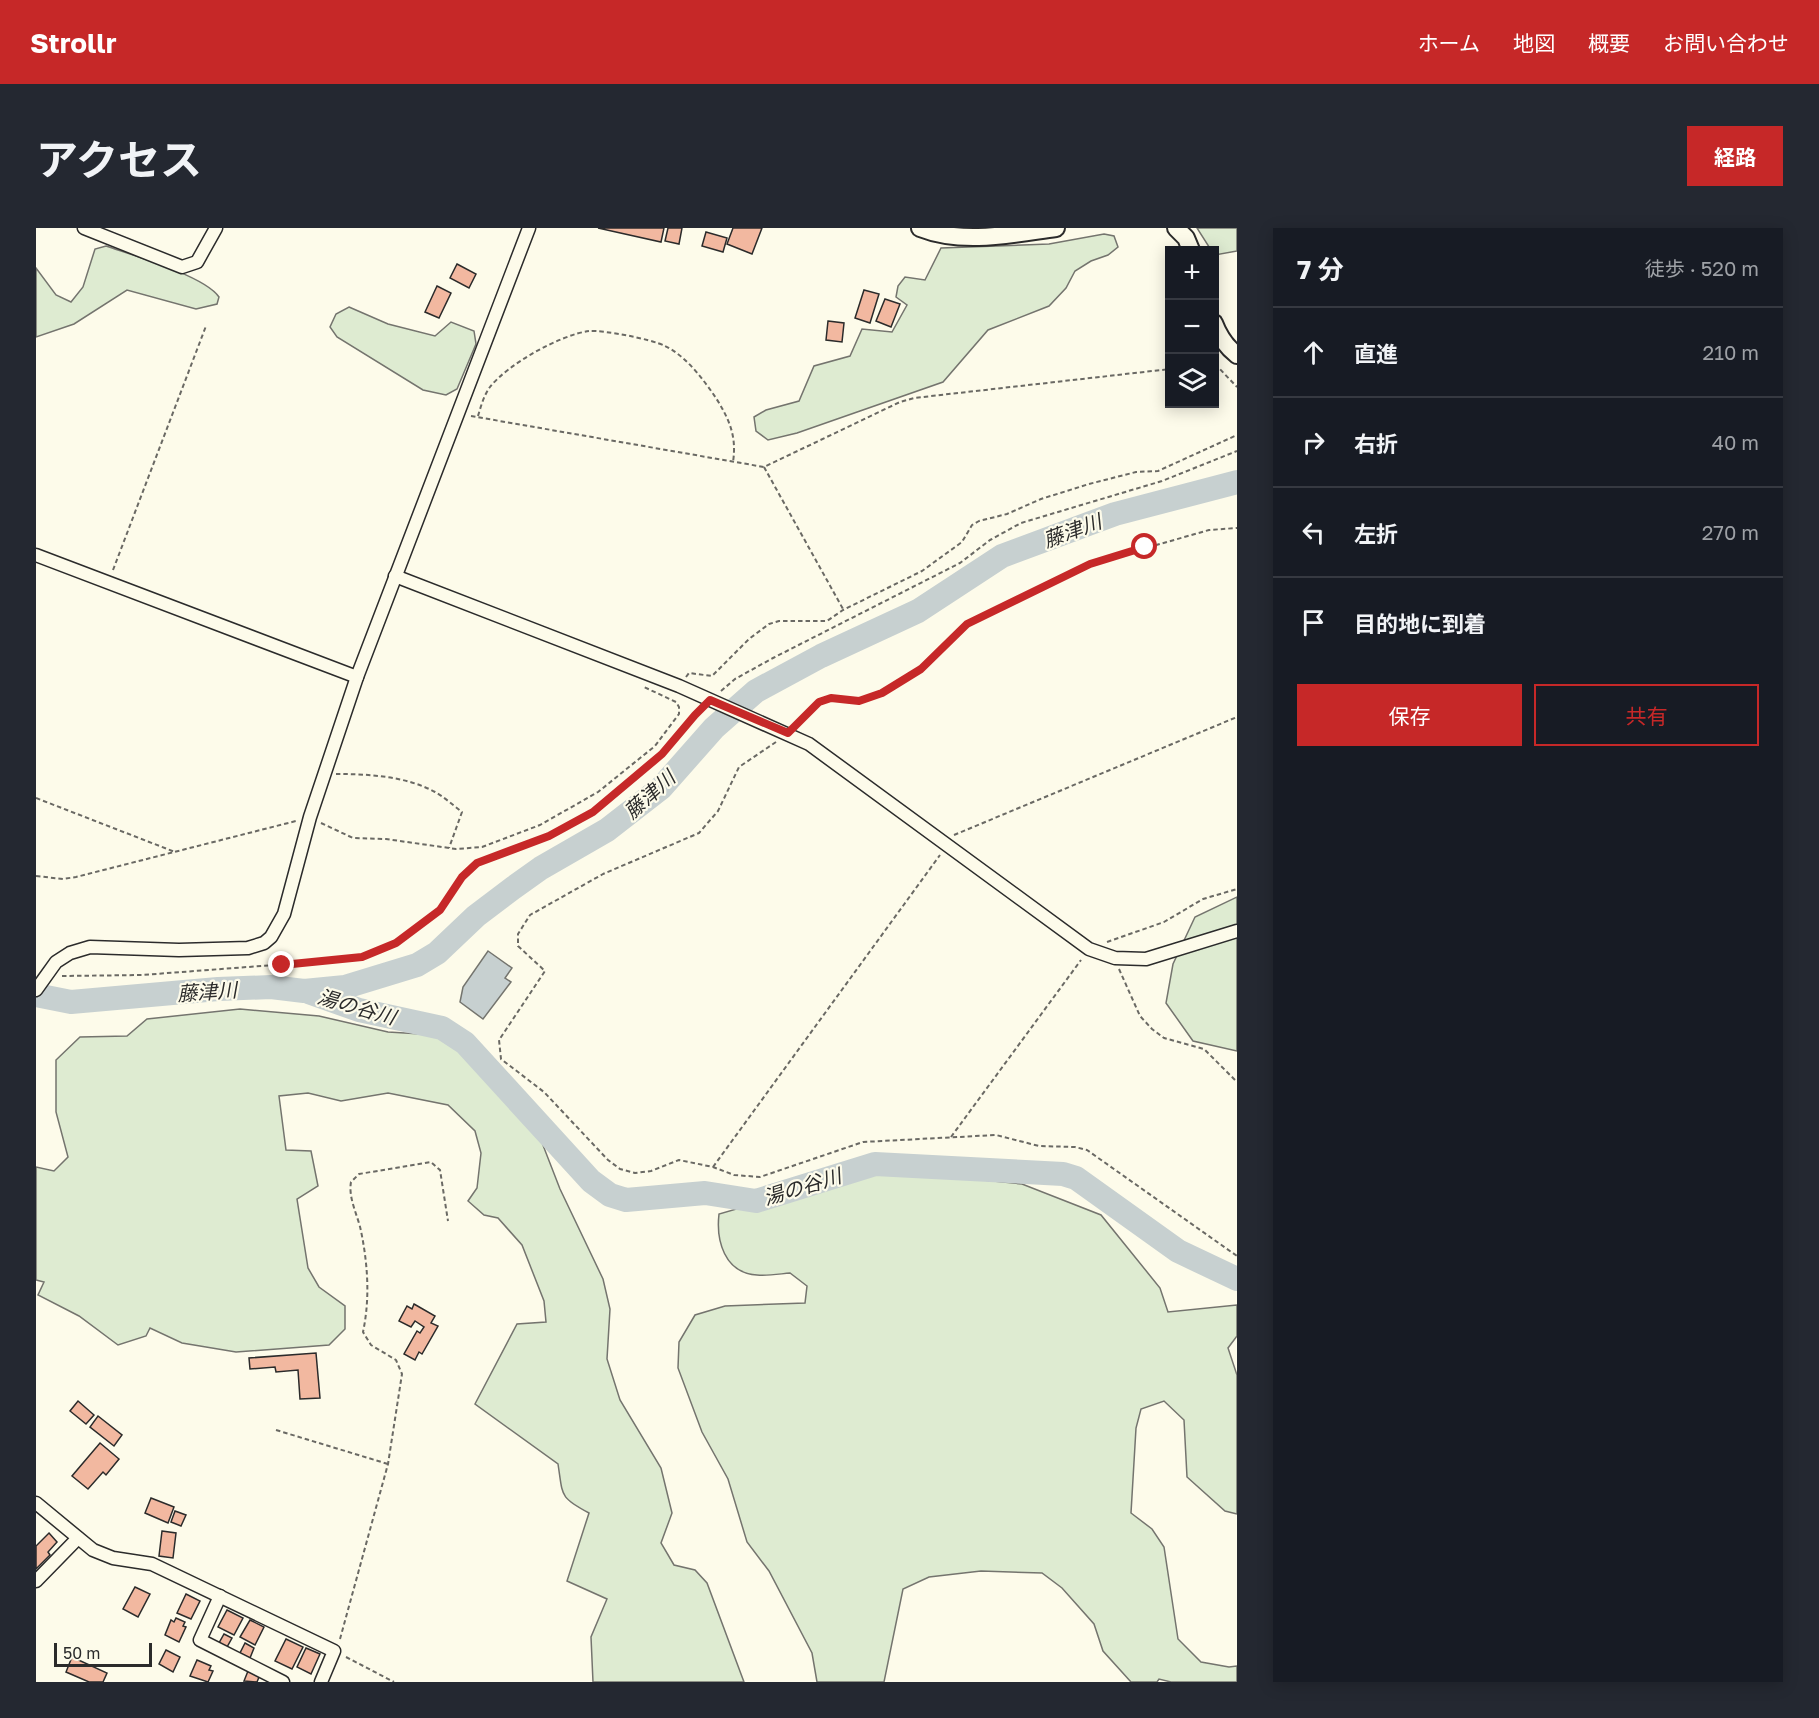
<!DOCTYPE html>
<html lang="ja">
<meta charset="utf-8">
<style>
:root{--surface:#171b24;--page:#242831;--text:#f1f3f6;--muted:#9ea1a6;--line:#363941;--accent:#c62828}
body{margin:0;font-family:"Golos Text","Noto Sans JP",sans-serif;background:var(--page);color:var(--text)}
.controls{position:absolute;right:18px;top:18px;display:grid;overflow:hidden;border-radius:0px;box-shadow:0 3px 15px #0003}
.controls button{width:54px;height:54px;display:grid;place-items:center;padding:0;border:0;border-bottom:2px solid var(--line);background:var(--surface);color:var(--text);font:30px sans-serif}
.scale{position:absolute;left:18px;bottom:15px;width:98px;box-sizing:border-box;padding-left:6px;border:3px solid #2b2b2b;border-top:0;font-size:16px;line-height:21px;white-space:nowrap;color:#2b2b2b;-webkit-text-stroke:4px #fdfbea;paint-order:stroke}
.stop{position:absolute;width:18px;height:18px;margin:-14px;border:4px solid #c62828;border-radius:50%;background:#fff}
.stop.end{background:#c62828;border-color:#fff;box-shadow:0 2px 6px #0008}
.list{margin:0;padding:0;list-style:none}
h2{display:flex;justify-content:space-between;align-items:center;height:78px;margin:0;padding:0 24px;font-size:26px}
h2 small{font-size:20px;font-weight:400;color:var(--muted)}
.list li{display:grid;grid-template-columns:39px 1fr auto;gap:18px;align-items:center;box-sizing:border-box;height:90px;padding:0 24px;border-top:2px solid var(--line)}
.list b{display:block;font-size:22px;white-space:nowrap}
.list em{font-size:20px;font-style:normal;color:var(--muted)}
.actions{display:flex;gap:12px;padding:18px 24px}
.actions a{flex:1;padding:14px 0;border:2px solid var(--accent);border-radius:0px;text-align:center;font-size:21px;color:var(--accent)}
.actions .main{background:var(--accent);color:#fff}
.icon{flex:none;width:33px;height:33px;fill:none;stroke:currentColor;stroke-width:2;stroke-linecap:round;stroke-linejoin:round}
.map{position:relative;flex:none;width:1201px;height:1454px;overflow:hidden;border-radius:0px}
header{display:flex;align-items:center;gap:36px;box-sizing:border-box;height:84px;padding:0 30px;background:var(--accent);color:#fff}
header strong{font-size:28px}
nav{display:flex;gap:33px;margin-inline-start:auto;font-size:21px}
.intro{display:flex;align-items:center;justify-content:space-between;box-sizing:border-box;height:144px;padding:0 36px}
h1{margin:0;font-size:42px}
.button{padding:15px 27px;border-radius:0px;background:var(--accent);color:#fff;font-size:21px;font-weight:700}
main{display:flex;gap:36px;padding:0 36px}
aside{flex:1;background:var(--surface);border-radius:0px;box-shadow:0 3px 15px #0003}
.map>svg:first-child{display:block}
.green{fill:#deebd1;stroke:#74746e;stroke-width:1.5}
.water{fill:#c7d0d0;stroke:#74746e;stroke-width:1.5}
.lines{fill:none;stroke-linecap:round;stroke-linejoin:round}
.river{stroke:#c7d0d0;stroke-width:24}
.building{fill:#f2b8a0;stroke:#2b2b2b;stroke-width:1.5}
.street-casing{stroke:#2b2b2b;stroke-width:15}
.secondary-casing{stroke:#2b2b2b;stroke-width:20}
.path{stroke:#6a6964;stroke-width:2;stroke-dasharray:4.5 3;stroke-linecap:butt}
.street{stroke:#fdfbea;stroke-width:12}
.secondary{stroke:#fdfbea;stroke-width:16}
.route{stroke:#c62828;stroke-width:8}
.labels{text-anchor:middle;dominant-baseline:central;stroke-width:4.5;stroke-linejoin:round;paint-order:stroke}
.water-label{font-size:20px;font-style:italic;fill:#2b2b2b;stroke:#fdfbea}
</style>
<header>
<strong>Strollr</strong>
<nav><a>ホーム</a><a>地図</a><a>概要</a><a>お問い合わせ</a></nav>
</header>
<div class="intro"><h1>アクセス</h1><a class="button">経路</a></div>
<main>
<div class="map">
<svg width="1201" height="1454" viewBox="0 0 1201 1454">
<rect width="100%" height="100%" fill="#fdfbea"/>
<g class="green">
<path d="M1161,0H1201V23L1179,27L1178,22H1175Z"/>
<path d="M1068,6L1078,8L1082,19L1072,27L1055,33L1039,43L1030,60L1013,78L952,102L907,154L761,205L732,212L720,203L718,189L730,182L763,173L778,138L814,128L826,101L856,104L871,77L860,69L862,58L869,49L889,52L905,20L1013,16Z"/>
<path d="M70,18C96,27 169,48 183,69L181,76L160,81L91,62L38,96L0,109V40L20,67L35,74L47,59L59,21Z"/>
<path d="M313,79L352,96L399,108L415,94L438,103L440,116L421,161L410,167L387,162L301,109L294,99L300,86Z"/>
<path d="M1201,669V823L1157,813L1130,775L1137,736L1159,689Z"/>
<path d="M204,781L283,788L352,804L402,807L426,825L473,870L505,912L524,961L567,1051L574,1081L571,1131L584,1172L625,1240L636,1285L625,1315L638,1337L659,1342L671,1355L708,1454H557L555,1409L571,1371L531,1353L553,1285C523,1269 527,1268 522,1236L439,1176L481,1096L510,1094L508,1073L486,1017L462,990L448,987L432,973L441,960L445,925L439,903L412,877L352,865L305,873L272,865L243,868L250,922L275,923L282,958L261,971L272,1040L283,1059L309,1078V1101L293,1117L200,1124L146,1115L114,1100L110,1108L82,1117L43,1088L2,1067L8,1054L0,1052V939L18,943L32,929L20,884V832L44,809L91,808L111,791Z"/>
<path d="M839,941L986,956L1065,987L1124,1060L1132,1084L1201,1077V1108L1192,1120L1201,1147V1286L1189,1283L1151,1249L1148,1192L1128,1173L1105,1181L1100,1200L1095,1285L1116,1301L1128,1319L1142,1411L1165,1434L1193,1439L1201,1438V1454H1135L1123,1451L1121,1454H1095L1067,1423L1058,1396L1026,1360L1006,1345L945,1343L893,1349L867,1361L848,1454H781L776,1425L733,1343L711,1314L692,1251L666,1204L642,1140L643,1114L659,1087L689,1078L769,1075L771,1058L754,1045C743,1046 732,1048 721,1047C688,1045 680,1012 683,986Z"/>
</g>
<path class="water" d="M452,723L476,740L469,750L475,754L447,791L424,774L427,759Z"/>
<g class="lines">
<g class="river">
<path d="M275,765L323,782L406,800L429,815L555,953L574,967L590,972L669,965L720,973L839,936L1027,946L1040,950L1142,1023L1201,1051"/>
<path d="M0,767L35,774L182,761L235,759L268,763L309,759L381,737L401,725L440,688L477,660L505,640L571,602L625,560L678,500L720,463L785,428L882,383L966,328L1079,286L1201,254"/>
</g>
</g>
<g class="building">
<path d="M562,0H628L625,14Z"/>
<path d="M632,0H646L643,16L629,13Z"/>
<path d="M697,0H726L716,26L691,16Z"/>
<path d="M670,4L691,10L687,24L666,18Z"/>
<path d="M421,36L440,46L433,60L414,50Z"/>
<path d="M401,58L415,65L403,90L389,84Z"/>
<path d="M828,62L843,66L834,95L819,90Z"/>
<path d="M849,71L864,76L855,99L840,93Z"/>
<path d="M792,93L808,95L806,114L790,112Z"/>
<path d="M378,1076L399,1088L395,1095L402,1098L386,1126L383,1124L379,1132L368,1126L381,1103L384,1105L388,1099L379,1093L375,1099L363,1093L371,1078L376,1081Z"/>
<path d="M280,1125L284,1170L264,1171L262,1142L240,1144L239,1139L214,1141L213,1130Z"/>
<path d="M42,1173L58,1187L50,1196L34,1183Z"/>
<path d="M62,1188L86,1207L78,1218L54,1199Z"/>
<path d="M64,1215L83,1231L70,1247L67,1244L52,1261L36,1248Z"/>
<path d="M115,1270L138,1279L132,1295L109,1285Z"/>
<path d="M139,1283L150,1287L145,1298L135,1294Z"/>
<path d="M126,1303L140,1305L137,1330L123,1328Z"/>
<path d="M13,1305L21,1314L12,1324L14,1327L0,1341V1318Z"/>
<path d="M99,1359L114,1366L102,1389L87,1381Z"/>
<path d="M150,1366L164,1373L155,1391L141,1385Z"/>
<path d="M191,1382L207,1390L198,1407L182,1399Z"/>
<path d="M140,1390L149,1394L147,1398L150,1399L143,1414L129,1407L135,1392L138,1394Z"/>
<path d="M214,1392L228,1399L219,1417L204,1409Z"/>
<path d="M188,1406L196,1410L191,1419L183,1415Z"/>
<path d="M250,1411L267,1419L256,1441L239,1433Z"/>
<path d="M209,1415L218,1420L214,1430L204,1425Z"/>
<path d="M270,1420L284,1426L275,1446L261,1439Z"/>
<path d="M130,1422L144,1429L137,1444L123,1436Z"/>
<path d="M36,1429L71,1445L67,1454H53L30,1444Z"/>
<path d="M161,1432L175,1438L173,1442L177,1443L172,1454L154,1448Z"/>
<path d="M212,1443L223,1449L221,1454L208,1453Z"/>
</g>
<g class="lines">
<defs>
<g id="street">
<path d="M48,0L146,39L161,34L180,0"/>
<path d="M0,327L321,449"/>
<path d="M359,348L643,458L773,516L1053,721L1079,730L1110,731L1201,703"/>
<path d="M0,762L20,734L34,725L54,719L143,722L212,720L228,715L235,709L248,686L274,589L321,449L493,0"/>
<path d="M0,1275L57,1322L77,1330L116,1336L298,1423L285,1454"/>
<path d="M0,1353L42,1310"/>
<path d="M184,1368L164,1412L247,1454"/>
</g>
<g id="secondary">
<path d="M884,0C927,17 976,6 1020,0"/>
<path d="M1140,0L1150,10L1155,22"/>
<path d="M1178,95C1183,108 1189,118 1201,127"/>
</g>
</defs>
<use href="#street" class="street-casing"/>
<use href="#secondary" class="secondary-casing"/>
<g class="path">
<path d="M1179,136L1201,159"/>
<path d="M435,188L728,239L864,174L878,170L1134,141"/>
<path d="M442,188C445,178 448,167 454,159C472,136 524,107 553,103C568,102 615,111 629,118C650,128 667,151 680,170C693,191 701,208 697,234"/>
<path d="M728,239L807,381"/>
<path d="M77,342L170,98"/>
<path d="M650,449L653,445L676,448L713,411L733,396L743,393H791L807,382L886,343L926,314L936,297L943,293L971,286L1005,271L1053,256L1100,244L1122,243L1201,207"/>
<path d="M685,463L699,451L737,430L924,335L954,312L985,295L1126,253L1201,223"/>
<path d="M760,497L784,474L795,470L823,473L846,465L885,441L931,396L1054,336L1173,302L1201,300"/>
<path d="M740,514L703,539L682,583L663,605L567,646L494,687L482,706V718L509,743L463,812L465,831L508,864L572,932L584,941L599,945L615,943L643,932L677,939L698,947L724,949L827,914L960,907L1003,918L1039,919L1051,922L1201,1028"/>
<path d="M300,546C332,546 370,548 399,564C408,569 417,577 426,584L413,620"/>
<path d="M0,570L139,624"/>
<path d="M285,595L317,610L350,611L420,621L446,619L504,597L562,564L619,518L643,486V479L640,474L608,459"/>
<path d="M918,607L1201,489"/>
<path d="M0,648L27,651L40,649L260,593"/>
<path d="M1071,714L1128,694L1167,671L1201,661"/>
<path d="M1083,741L1104,788L1116,801L1128,810L1168,821L1201,854"/>
<path d="M26,748L106,747L304,732L325,729L360,715L384,699L404,682L426,649L441,635L513,608L557,584L626,526L665,481"/>
<path d="M915,909L1045,732"/>
<path d="M677,939L904,627"/>
<path d="M240,1202L352,1236"/>
<path d="M304,1411L352,1236L366,1146L360,1132L335,1117L327,1104C334,1071 332,1037 325,1003C322,988 312,970 315,954L323,946L395,934L404,942L412,993"/>
<path d="M310,1429L358,1454"/>
</g>
<use href="#street" class="street"/>
<use href="#secondary" class="secondary"/>
</g>
<g class="lines">
<path class="route" d="M246,737L326,729L360,715L404,682L426,649L441,635L513,608L557,584L626,526L659,487L674,472L752,505L783,474L795,470L823,473L846,465L885,441L931,396L1054,336L1109,319"/>
</g>
<g class="labels">
<g class="water-label">
<text transform="translate(1036 302) rotate(-20)">藤津川</text>
<text transform="translate(613 566) rotate(-42)">藤津川</text>
<text transform="translate(171 763) rotate(-4)">藤津川</text>
<text transform="translate(321 778) rotate(16)">湯の谷川</text>
<text transform="translate(766 958) rotate(-17)">湯の谷川</text>
</g>
</g>
</svg>
<div class="controls">
<button>+</button>
<button>−</button>
<button><svg class="icon" aria-label="layers" viewBox="0 0 24 24"><path d="M12 4l9 5-9 5-9-5zM3 14l9 5 9-5"/></svg></button>
</div>
<div class="scale">50 m</div>
<div class="stop" style="left:1109px;top:319px"></div>
<div class="stop end" style="left:246px;top:737px"></div>
</div>
<aside>
<h2>7 分<small>徒歩 · 520 m</small></h2>
<ul class="list">
<li><svg class="icon" aria-label="ahead" viewBox="0 0 24 24"><path d="M12 20V5M6 11l6-6 6 6"/></svg><div><b>直進</b></div><em>210 m</em></li>
<li><svg class="icon" aria-label="right" viewBox="0 0 24 24"><path d="M7 20v-9h11M14 6l5 5-5 5"/></svg><div><b>右折</b></div><em>40 m</em></li>
<li><svg class="icon" aria-label="left" viewBox="0 0 24 24"><path d="M17 20v-9H6M10 6l-5 5 5 5"/></svg><div><b>左折</b></div><em>270 m</em></li>
<li><svg class="icon" aria-label="arrive" viewBox="0 0 24 24"><path d="M6 21V4h12l-3 4 3 4H6"/></svg><div><b>目的地に到着</b></div></li>
</ul>
<div class="actions"><a class="main">保存</a><a>共有</a></div>
</aside>
</main>
